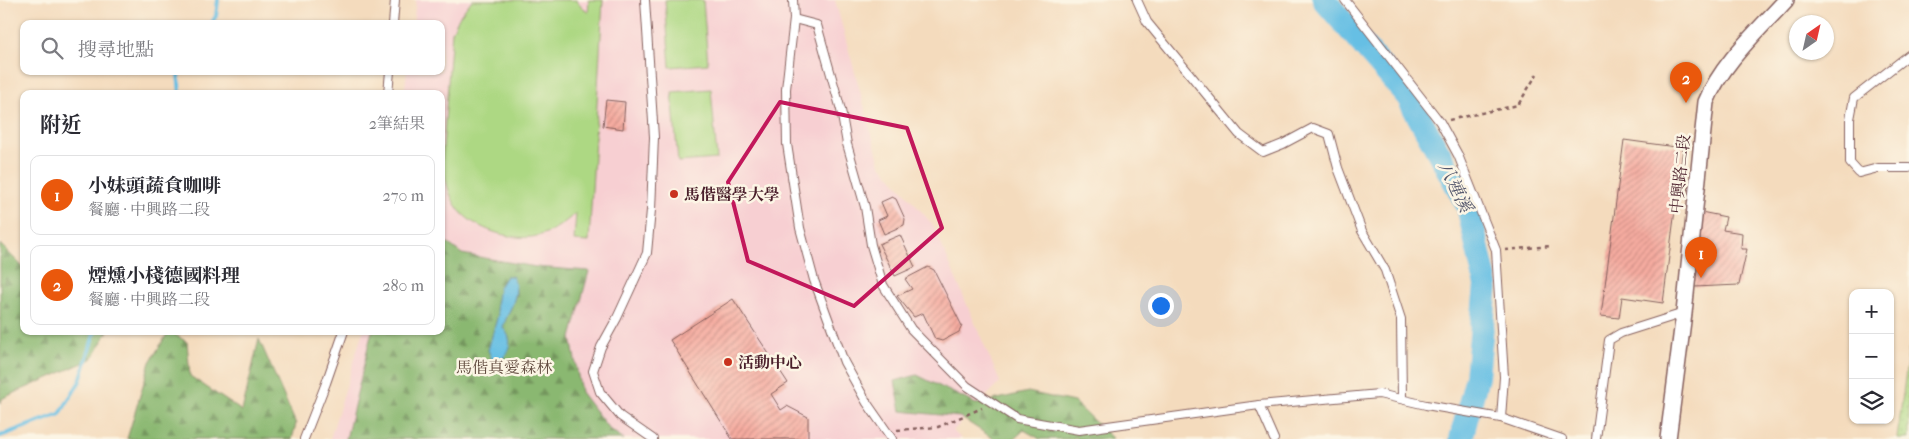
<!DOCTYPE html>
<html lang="zh-TW">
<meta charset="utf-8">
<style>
:root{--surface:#fff;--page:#f2f2f3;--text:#2b2b33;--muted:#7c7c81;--line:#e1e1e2;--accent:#ea580c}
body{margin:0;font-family:"IM FELL French Canon","Noto Serif TC",serif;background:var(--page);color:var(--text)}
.controls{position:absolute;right:15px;bottom:15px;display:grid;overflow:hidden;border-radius:10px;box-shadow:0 1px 4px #0004}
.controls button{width:45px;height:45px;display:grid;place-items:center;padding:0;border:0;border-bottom:1px solid var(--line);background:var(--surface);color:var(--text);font:25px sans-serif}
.compass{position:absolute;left:1789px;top:15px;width:45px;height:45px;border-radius:50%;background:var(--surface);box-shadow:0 1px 4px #0004;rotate:34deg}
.you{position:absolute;left:1160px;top:305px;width:18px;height:18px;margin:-12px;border:4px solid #fff;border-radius:50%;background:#1a73e8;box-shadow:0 0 0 8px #1a73e833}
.badge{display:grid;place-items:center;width:32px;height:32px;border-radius:50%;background:var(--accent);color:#fff;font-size:16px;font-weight:700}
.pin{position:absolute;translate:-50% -41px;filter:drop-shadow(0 1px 2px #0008)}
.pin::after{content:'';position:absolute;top:26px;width:18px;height:15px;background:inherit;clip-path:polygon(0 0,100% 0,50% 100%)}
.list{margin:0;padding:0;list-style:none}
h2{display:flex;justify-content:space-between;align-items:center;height:65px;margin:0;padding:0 20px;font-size:21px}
h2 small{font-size:16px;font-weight:400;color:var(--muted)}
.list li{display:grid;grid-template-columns:32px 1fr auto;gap:15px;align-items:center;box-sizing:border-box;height:80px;margin:0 10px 10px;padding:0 10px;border:1px solid var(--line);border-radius:10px}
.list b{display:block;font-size:19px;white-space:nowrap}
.list p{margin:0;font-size:16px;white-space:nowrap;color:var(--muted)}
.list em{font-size:16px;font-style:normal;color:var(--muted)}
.icon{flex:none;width:28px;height:28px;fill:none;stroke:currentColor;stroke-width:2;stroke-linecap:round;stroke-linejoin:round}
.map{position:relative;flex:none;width:1909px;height:439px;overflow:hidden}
.search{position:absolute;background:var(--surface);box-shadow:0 1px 4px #0004;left:20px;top:20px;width:425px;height:55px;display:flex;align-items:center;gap:12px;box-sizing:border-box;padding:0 18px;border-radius:10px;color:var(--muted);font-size:19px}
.panel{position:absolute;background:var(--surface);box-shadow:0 1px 4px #0004;left:20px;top:90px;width:425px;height:245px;border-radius:10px}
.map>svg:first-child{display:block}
.built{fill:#f7cfd2}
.grass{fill:url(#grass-dots);stroke:#7c7c57}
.forest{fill:url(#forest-firs);stroke:#6a6c4e}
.pitch{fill:#add883;stroke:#7c7c57}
.water{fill:#66bfe4;stroke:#586f88}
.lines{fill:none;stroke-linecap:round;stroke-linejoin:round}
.stream{stroke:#66bfe4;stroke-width:4}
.river{stroke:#66bfe4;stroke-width:24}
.building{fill:url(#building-hatch)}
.service-casing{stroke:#86615e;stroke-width:10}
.minor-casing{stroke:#86615e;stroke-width:18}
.path{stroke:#86615e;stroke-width:2.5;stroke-dasharray:4 4;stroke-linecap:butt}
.service{stroke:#fff;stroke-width:8}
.minor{stroke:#fff;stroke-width:15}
.marked{fill:none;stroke:#c2185b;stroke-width:4;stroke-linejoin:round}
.poi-dot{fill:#c8321e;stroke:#fcf5e5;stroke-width:2}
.labels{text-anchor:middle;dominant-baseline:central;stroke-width:5;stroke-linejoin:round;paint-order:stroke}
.street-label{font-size:16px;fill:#4a1f2b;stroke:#fcf5e5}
.poi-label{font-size:16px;font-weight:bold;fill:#4a1f2b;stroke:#fcf5e5;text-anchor:start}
.park-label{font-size:16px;fill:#634d41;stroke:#fcf5e5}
.water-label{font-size:18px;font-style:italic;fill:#54576c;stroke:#fcf5e5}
</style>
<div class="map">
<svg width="1909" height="439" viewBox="0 0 1909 439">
<defs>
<pattern id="grass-dots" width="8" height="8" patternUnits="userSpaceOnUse" patternTransform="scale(1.25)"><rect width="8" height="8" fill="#add883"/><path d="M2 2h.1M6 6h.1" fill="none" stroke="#96b971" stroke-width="1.8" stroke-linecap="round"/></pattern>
<pattern id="forest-firs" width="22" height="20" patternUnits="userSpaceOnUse" patternTransform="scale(1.25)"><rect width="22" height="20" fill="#8ab871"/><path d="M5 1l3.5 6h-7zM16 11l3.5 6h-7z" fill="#73955d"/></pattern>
<pattern id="building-hatch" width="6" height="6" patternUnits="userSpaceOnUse" patternTransform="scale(1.25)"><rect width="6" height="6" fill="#f6aca0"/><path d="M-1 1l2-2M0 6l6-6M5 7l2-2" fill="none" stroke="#c98b83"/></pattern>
</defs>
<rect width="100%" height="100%" fill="#fcf5e5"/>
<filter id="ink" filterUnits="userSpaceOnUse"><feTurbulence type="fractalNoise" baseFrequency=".02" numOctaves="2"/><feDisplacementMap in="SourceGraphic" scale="10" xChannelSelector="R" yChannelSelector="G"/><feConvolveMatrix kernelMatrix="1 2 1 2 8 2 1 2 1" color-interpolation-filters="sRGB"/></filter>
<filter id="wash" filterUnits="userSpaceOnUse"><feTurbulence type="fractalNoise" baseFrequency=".0096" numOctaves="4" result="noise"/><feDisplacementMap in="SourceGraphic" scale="20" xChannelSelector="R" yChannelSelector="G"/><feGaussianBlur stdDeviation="1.12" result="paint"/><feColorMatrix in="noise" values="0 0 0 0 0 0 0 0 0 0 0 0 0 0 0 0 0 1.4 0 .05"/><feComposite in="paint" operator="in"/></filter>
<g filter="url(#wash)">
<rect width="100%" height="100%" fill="#f4dbbd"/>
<path class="built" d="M416,0H835L880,164L933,225L1000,382L953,431L962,439H330L363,331H441V94H404L407,71H441V24H413Z"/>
<path class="grass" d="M1909,348V439H1897Z"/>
<g class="forest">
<path d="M441,238L462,254L536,267L589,271L571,338L581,392L609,429L624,439H346L372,331H441Z"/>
<path d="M0,244L24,268V331H108L92,359L3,398L0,403Z"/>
<path d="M169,331L187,342L190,376L242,411L259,339L296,424L292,439H127L150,362Z"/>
<path d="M917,375L976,404L1028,392L1074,402L1113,439H1078L1075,437L1072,439H1040L1024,430L1014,439H994L960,417L901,411L895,381Z"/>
</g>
<g class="pitch">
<path d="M472,0H576L588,13L589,0H603L589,242L574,241L576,213C564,223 553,232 537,236C514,242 474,229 459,210C448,196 445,177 442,160L452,32L459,17Z"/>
<path d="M665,0H703L708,64L670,67Z"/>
<path d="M711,89L717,159L678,162L672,92Z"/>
</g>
<path class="water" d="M506,276H512C523,294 507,311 503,328C514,340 510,350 500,362H493L488,350L498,315L496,305L499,287Z"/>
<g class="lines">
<g class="stream">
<path d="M211,24L216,16L218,0"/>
<path d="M179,71L178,73L180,94"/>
<path d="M0,436L60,414L80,381L95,331"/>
</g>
<path class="river" d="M1324,0L1408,97L1468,206L1486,285L1477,377L1461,439"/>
</g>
<g id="blocks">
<g class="building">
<path d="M606,100L625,102L623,129L603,126Z"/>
<path d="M1624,140L1683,148L1663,303L1622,297L1619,318L1601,316Z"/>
<path d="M892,197L896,199L905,219L904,225L884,234L878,220L887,216L881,202Z"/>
<path d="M1701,212L1726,217L1723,230L1742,233L1741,249H1747L1739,285L1694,287Z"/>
<path d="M900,235L915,267L895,276L879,244Z"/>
<path d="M928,267L934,270L962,326L959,332L942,341L935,339L923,313L914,317L897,296L912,289L905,279Z"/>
<path d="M733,299L788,383L771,394L781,410L787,406L808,417V439H732L670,340Z"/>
</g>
</g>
</g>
<g filter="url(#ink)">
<use href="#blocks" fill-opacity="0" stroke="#86615e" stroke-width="1"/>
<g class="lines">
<defs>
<g id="service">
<path d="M645,0L654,137L651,210L647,253L617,318L601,347L593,371L600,392L620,416L653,439"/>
<path d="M793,0L794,19L786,89L787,144L800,228L814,280L844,362L867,403L892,439"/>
<path d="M1137,0L1147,22L1239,134L1263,152L1283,144L1313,128L1329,134L1338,168L1362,231L1385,270L1401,319L1402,398"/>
<path d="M1345,0L1440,122L1458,155L1496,250L1504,377L1501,418"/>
<path d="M794,19L817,25L841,110L847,144L865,207L871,245L883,285L911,329L967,386L1017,419L1079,430L1259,405L1379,394L1426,405L1501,418L1562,439"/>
<path d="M393,24L395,0"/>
<path d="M1909,55L1854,98L1850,119V163L1859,173L1878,168H1909"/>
<path d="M388,94L390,71"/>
<path d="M1259,405L1274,439"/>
<path d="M304,439L326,383L344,331"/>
<path d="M1596,439L1609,340L1621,333L1684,313"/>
</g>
<path id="minor" d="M1668,439L1684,313L1706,102C1722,63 1758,31 1786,0"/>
</defs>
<use href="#service" class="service-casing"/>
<use href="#minor" class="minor-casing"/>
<g class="path">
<path d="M1449,120L1518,105L1537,74"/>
<path d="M1505,250L1551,246"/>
<path d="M897,430L938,427L982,408"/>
</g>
<use href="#service" class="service"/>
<use href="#minor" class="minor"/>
</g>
</g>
<path class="marked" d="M780,102L907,128L942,228L854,306L748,261L728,182Z"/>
<g class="poi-dot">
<circle cx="674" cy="194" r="5"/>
<circle cx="728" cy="362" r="5"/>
</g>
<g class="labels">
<g class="street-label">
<text transform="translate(1680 174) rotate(-84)">中興路二段</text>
</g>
<g class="poi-label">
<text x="684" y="194">馬偕醫學大學</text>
<text x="738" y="362">活動中心</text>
</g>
<g class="park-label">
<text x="504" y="367">馬偕真愛森林</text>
</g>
<g class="water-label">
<text transform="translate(1455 187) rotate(64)">八連溪</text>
</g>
</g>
</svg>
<div class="controls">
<button>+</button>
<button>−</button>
<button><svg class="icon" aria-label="layers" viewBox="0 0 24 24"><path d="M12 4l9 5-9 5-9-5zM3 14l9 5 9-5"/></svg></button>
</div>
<svg class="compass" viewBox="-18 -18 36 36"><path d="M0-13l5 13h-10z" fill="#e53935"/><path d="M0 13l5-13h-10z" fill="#7c7c81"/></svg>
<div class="you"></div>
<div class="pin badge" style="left:1701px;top:278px">1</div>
<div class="pin badge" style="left:1686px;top:103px">2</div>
<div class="search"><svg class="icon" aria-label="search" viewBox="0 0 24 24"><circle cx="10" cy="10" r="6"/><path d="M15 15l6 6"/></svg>搜尋地點</div>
<section class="panel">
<h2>附近<small>2筆結果</small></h2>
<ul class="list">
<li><span class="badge">1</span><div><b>小妹頭蔬食咖啡</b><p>餐廳 · 中興路二段</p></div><em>270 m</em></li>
<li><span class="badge">2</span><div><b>煙燻小棧德國料理</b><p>餐廳 · 中興路二段</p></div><em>280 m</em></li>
</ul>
</section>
</div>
